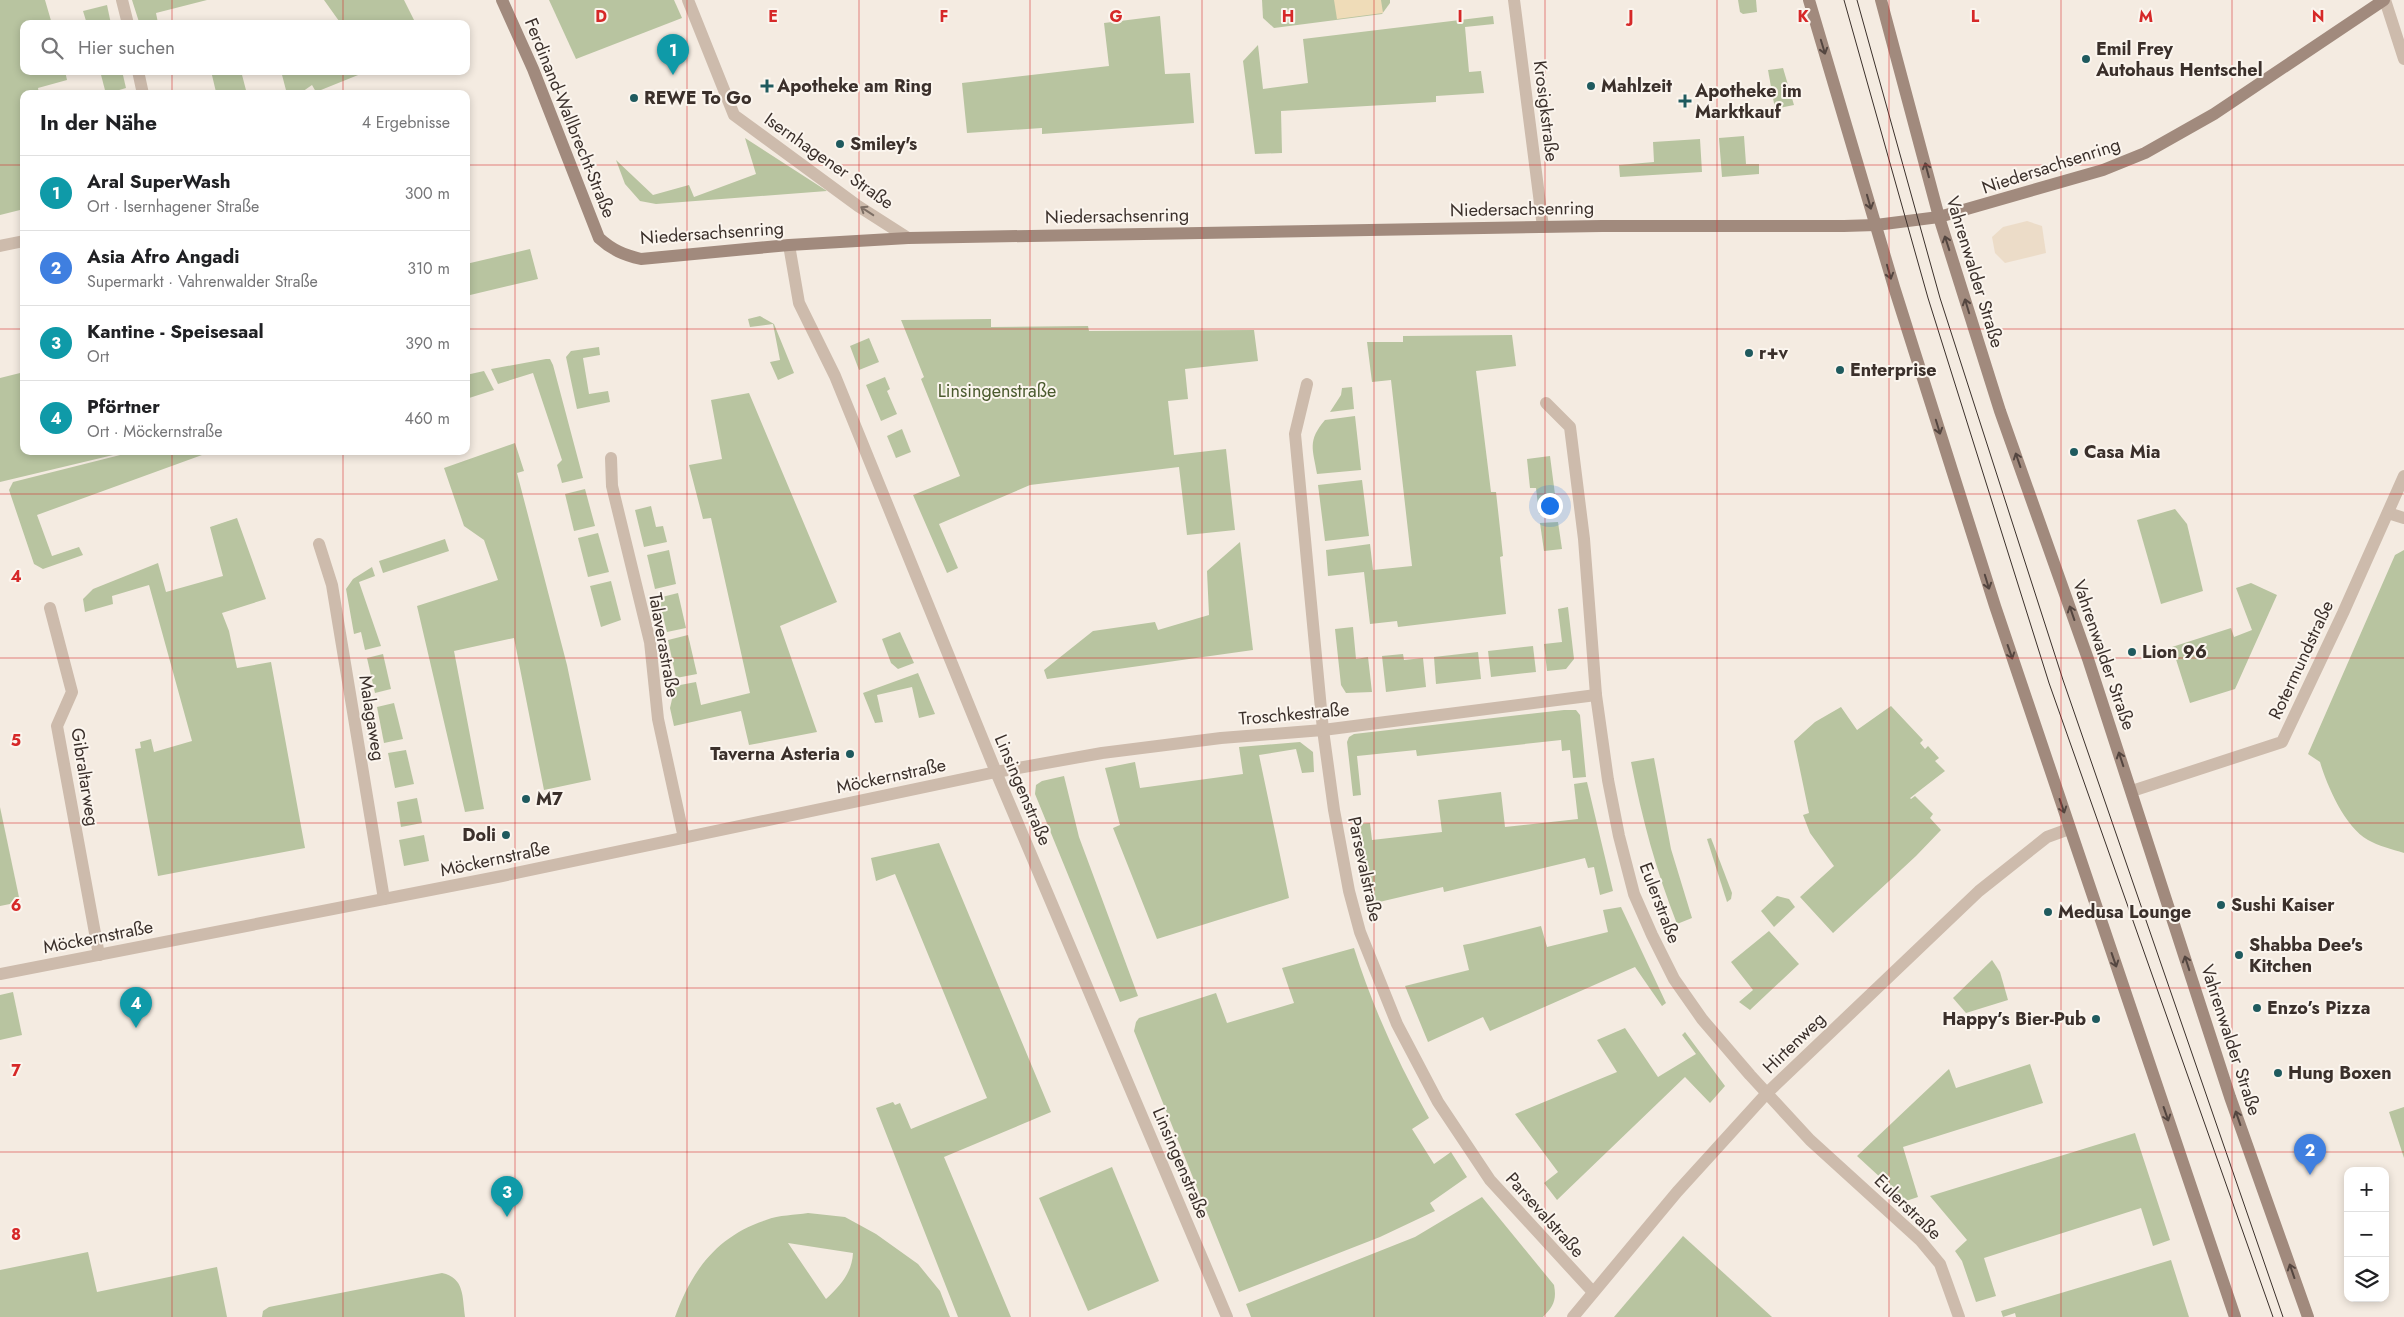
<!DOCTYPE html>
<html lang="de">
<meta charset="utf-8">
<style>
:root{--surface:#fff;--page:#f2f2f2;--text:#202124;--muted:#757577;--line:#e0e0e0;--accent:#1f5a5e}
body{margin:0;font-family:Jost,sans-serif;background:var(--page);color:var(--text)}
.controls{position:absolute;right:15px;bottom:15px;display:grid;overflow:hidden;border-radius:10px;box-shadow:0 2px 8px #0003}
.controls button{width:45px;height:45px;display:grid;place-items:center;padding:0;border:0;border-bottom:1px solid var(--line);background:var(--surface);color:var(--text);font:25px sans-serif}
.you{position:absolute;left:1549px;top:505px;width:18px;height:18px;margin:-12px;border:4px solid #fff;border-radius:50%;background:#1a73e8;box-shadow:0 0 0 8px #1a73e833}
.badge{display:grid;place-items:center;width:32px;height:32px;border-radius:50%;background:var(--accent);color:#fff;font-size:16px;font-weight:700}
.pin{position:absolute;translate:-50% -41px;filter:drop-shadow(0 1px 2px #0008)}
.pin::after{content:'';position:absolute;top:26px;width:18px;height:15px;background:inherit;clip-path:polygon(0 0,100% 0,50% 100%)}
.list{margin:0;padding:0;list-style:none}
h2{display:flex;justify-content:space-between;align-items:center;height:65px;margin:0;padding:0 20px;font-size:21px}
h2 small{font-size:16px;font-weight:400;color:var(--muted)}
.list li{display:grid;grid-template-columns:32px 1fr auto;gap:15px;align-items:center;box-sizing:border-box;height:75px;padding:0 20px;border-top:1px solid var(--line)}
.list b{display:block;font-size:19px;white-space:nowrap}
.list p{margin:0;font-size:16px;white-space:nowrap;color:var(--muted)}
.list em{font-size:16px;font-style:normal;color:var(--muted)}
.icon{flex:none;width:28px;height:28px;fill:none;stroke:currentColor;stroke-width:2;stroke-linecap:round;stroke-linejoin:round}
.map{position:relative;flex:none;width:2404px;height:1317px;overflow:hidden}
.search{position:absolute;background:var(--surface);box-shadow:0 2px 8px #0003;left:20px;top:20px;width:450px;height:55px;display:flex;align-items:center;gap:12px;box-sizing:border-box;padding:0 18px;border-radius:10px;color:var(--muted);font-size:19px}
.panel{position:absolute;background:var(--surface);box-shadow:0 2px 8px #0003;left:20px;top:90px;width:450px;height:365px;border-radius:10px}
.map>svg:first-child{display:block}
.green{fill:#b8c4a0;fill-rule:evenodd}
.sand{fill:#efdcb8}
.plaza{fill:#ecdcc8}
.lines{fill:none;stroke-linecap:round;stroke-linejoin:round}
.street{stroke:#cdbbac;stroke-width:12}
.secondary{stroke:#a18a7d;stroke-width:12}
.tram{stroke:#3b302b;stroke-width:1}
.oneway{stroke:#544640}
.oneway2{stroke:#7d6f65}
.grid{fill:none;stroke:#d62828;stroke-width:1;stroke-opacity:0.55}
.poi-dot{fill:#1f5a5e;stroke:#fbf5ee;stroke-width:2}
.labels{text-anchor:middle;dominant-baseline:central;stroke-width:4;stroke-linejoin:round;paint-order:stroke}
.poi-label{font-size:18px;font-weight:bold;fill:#3b302b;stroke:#fbf5ee;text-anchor:start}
.street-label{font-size:18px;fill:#3b302b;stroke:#fbf5ee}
.park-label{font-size:18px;fill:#4a5a2e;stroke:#fbf5ee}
.grid-label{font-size:16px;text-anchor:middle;font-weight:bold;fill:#d62828;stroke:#fbf5ee;stroke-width:4;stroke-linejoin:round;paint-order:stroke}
</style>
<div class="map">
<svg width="2404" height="1317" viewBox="0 0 2404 1317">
<rect width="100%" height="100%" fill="#f4ebe1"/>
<g class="green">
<path d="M0,0H45L52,24H24V71H65L67,80L38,88L39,94H24V209L0,215Z"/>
<path d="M132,0H207L156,13L158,23L141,24L139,22Z"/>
<path d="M324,0H404L416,24H335L339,21Z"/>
<path d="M549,0H674L682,18L576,59Z"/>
<path d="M1262,0H1390V3L1382,14L1274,28L1263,18Z"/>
<path d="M1738,0H1756L1757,12L1743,14L1740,12Z"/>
<path d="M107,5L111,24H87L83,11Z"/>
<path d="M1160,16L1165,74L1190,73L1194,123L1042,134V128L967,133L962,83L1109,66L1104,23Z"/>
<path d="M1493,16L1494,24L1465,27L1469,72L1481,71L1484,93L1436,96V102L1281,111L1282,153L1255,154L1243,61L1258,45L1263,89L1308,83L1303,39Z"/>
<path d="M1783,68L1794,105L1775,109L1768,70Z"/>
<path d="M100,71H122L126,88L106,94Z"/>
<path d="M211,71H241L247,94H211L216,92Z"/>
<path d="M281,71H368L316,92L312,85L299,94H287Z"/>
<path d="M1744,136L1746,164H1759V174L1722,177L1719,138Z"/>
<path d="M745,138L827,191L656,204L640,201L625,184L616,160L653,195L689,185L694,197L756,174Z"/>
<path d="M1700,139L1702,172L1620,177L1619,165L1654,162L1653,142Z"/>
<path d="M530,249L538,279L466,296V264Z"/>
<path d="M760,316L774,324L794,373L778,380L770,362L780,360L773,324L750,327L748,319Z"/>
<path d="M991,319V327L1088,326L1089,331L1254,330L1258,361L1185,369L1188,399L1168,401L1174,455L1226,449L1235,530L1187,535L1179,467L1030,485L939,524L958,568L947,573L913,495L960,476L921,379L924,377L901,320Z"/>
<path d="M1512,335L1516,366L1476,371L1491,492H1496L1503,556L1500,557L1506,614L1398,627L1397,621L1370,624L1364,572L1328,576L1326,550L1370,544L1373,570L1412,566L1391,380L1372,382L1367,342H1403V336Z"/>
<path d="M869,338L879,362L859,370L850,346Z"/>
<path d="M599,347L600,355L583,358L589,394L608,391L610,402L577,409L566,357L571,351Z"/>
<path d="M546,359H550L553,365L583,478L562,483L557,465L562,460L533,373L498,384L491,369Z"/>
<path d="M484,371L494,390L466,399V375Z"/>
<path d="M24,372V451H130L0,482V378Z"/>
<path d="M885,377L890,389L887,391L897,414L881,421L866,385Z"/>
<path d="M1352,387L1354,409L1330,412L1341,395L1342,388Z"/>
<path d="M749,393L837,602L780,626L817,732L749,745L741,711L674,726L670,708L675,686L696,682L701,705L750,693L711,518L703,519L689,465L722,459L711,400Z"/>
<path d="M1355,416L1361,470L1317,474C1313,449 1307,441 1325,420Z"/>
<path d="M902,429L911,452L896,458L887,436Z"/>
<path d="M515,443L524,471L517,473L567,665L591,780L544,790L514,638L454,651L484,809L465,812L417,606L498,580L484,540L464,526L444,468Z"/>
<path d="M136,451H213L37,515L52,556L79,547L83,555L43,569L34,564L9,490L13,482Z"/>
<path d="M1550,456L1557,510L1555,513L1539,514L1536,488H1530L1527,459Z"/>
<path d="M1362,480L1369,536L1325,541L1318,485Z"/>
<path d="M585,489L595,526L574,531L565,494Z"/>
<path d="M651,506L656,527L663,526L667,542L644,547L635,510Z"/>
<path d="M2175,509L2187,524L2203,591L2161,604L2137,520Z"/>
<path d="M237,518L266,599L222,613L229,631L237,668L271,662L305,848L158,876L135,749L141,748L140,742L151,739L154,752L192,741L149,585L112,596L113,604L85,612L83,599L93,589L158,563L166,592L223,576L210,527Z"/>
<path d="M1558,522L1562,549L1544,551L1540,523Z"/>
<path d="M598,533L609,572L588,577L578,538Z"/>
<path d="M445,539L449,551L383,573L379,561Z"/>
<path d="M1240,542L1253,650L1047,679L1044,670L1093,631L1155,622L1158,630L1209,615L1207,571Z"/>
<path d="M669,550L676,584L655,589L647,555Z"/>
<path d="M2404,550V853C2392,849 2378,846 2368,840C2345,827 2327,786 2320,762L2308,754L2395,555Z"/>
<path d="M372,567L375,576L359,582L381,646L365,650L361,632L354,634L346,589L353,579Z"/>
<path d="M611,581L621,620L601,627L590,586Z"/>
<path d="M2251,583L2277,595L2235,689L2190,703L2172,647L2231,628L2234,637L2252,630L2236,588Z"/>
<path d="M678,593L686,628L667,632L658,598Z"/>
<path d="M1568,607L1574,659L1566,669L1547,671L1544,644L1562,642L1558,609Z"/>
<path d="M1353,627L1356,659L1368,657L1372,692L1346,693L1341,685L1335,629Z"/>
<path d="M900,632L914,663L898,669L891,663L882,639Z"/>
<path d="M688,635L697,674L676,678L668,640Z"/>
<path d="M1533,646L1536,672L1491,677L1488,651Z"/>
<path d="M1478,652L1481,679L1436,684L1434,657Z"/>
<path d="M383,654L391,689L375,693L367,658Z"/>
<path d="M1403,654L1404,660L1423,658L1426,687L1386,692L1382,656Z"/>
<path d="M918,673L935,714L919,718L912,687L877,695L883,722L875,723L863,693Z"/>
<path d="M394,703L403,739L384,743L377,707Z"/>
<path d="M1891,706L1923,740L1920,743L1925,749L1928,746L1939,758L1935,761L1945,771L1910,798L1911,799L1915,796L1933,814L1930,818L1941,830L1916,856L1833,933L1800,897L1834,866L1810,833L1803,815L1809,813L1794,741L1815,722L1841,707L1857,730Z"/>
<path d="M1564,710H1576L1580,715L1586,777L1573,778L1570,750L1562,751L1561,740L1417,756L1416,750L1357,756L1361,795L1353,796L1347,742L1349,737L1354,734Z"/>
<path d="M1300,742L1313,752L1314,772L1302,773L1296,749L1259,755L1289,898L1157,939L1113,828L1120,825L1105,768L1135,762L1140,788L1243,774L1239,747Z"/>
<path d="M406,750L414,784L395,788L388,753Z"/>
<path d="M1654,758L1671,849L1692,918L1677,924C1656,870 1642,819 1631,762Z"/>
<path d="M1064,776L1079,837L1138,996L1120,1002L1035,794L1036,785L1042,781Z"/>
<path d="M1587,782L1613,891L1600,895L1594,867L1588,868L1585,858L1444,892L1443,887L1375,903L1357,824L1370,823L1372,840L1442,832L1438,800L1501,792L1505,827L1578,819L1574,784Z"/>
<path d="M417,798L422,823L401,827L397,802Z"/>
<path d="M0,807L20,902L0,906Z"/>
<path d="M424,835L429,861L404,866L399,840Z"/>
<path d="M1711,838L1732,893L1731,899L1727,902L1707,839Z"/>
<path d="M939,843L1051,1112L944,1157L1011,1317H958L876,1108L893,1102L895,1105L900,1103L911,1129L987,1098L895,874L876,881L871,858Z"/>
<path d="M1777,896L1789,899L1795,907L1774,927L1761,911Z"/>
<path d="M1621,907L1666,1003L1662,1006L1635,967L1490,1031L1483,1017L1428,1042L1405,986L1469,970L1463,945L1473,943L1541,926L1547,947L1608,932L1603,910Z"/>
<path d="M1769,931L1799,964L1750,1010L1739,1002L1753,990L1731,962Z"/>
<path d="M1354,948C1373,1008 1398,1063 1429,1118L1412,1129L1434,1164L1451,1152L1467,1177L1430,1203L1435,1211L1380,1237L1239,1292L1134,1031L1136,1022L1139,1018L1216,993L1227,1023L1294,1003L1282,968Z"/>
<path d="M1992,960L2000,972L2008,1000L1966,1013L1953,998Z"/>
<path d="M13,992L22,1035L0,1040V995Z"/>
<path d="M1625,1028L1658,1077L1696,1054L1682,1035L1685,1032L1725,1086L1710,1103L1685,1077L1557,1200L1544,1183L1558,1172L1515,1114L1617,1072L1597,1040Z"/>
<path d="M2030,1064L2043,1103L1903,1147L1918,1197L1906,1201L1857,1156L1949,1069L1956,1088Z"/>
<path d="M2404,1107V1158L2389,1112Z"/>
<path d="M2135,1133L2170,1240L2153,1246L2141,1208L1984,1258L1996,1296L1976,1302L1962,1261L1955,1251L1967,1240L1930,1196Z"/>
<path d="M1112,1167L1159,1281L1088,1311L1039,1198Z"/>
<path d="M1482,1197L1554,1285C1557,1300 1553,1307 1543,1317H1251L1246,1304L1415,1237Z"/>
<path d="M808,1213L845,1217L876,1234L918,1264L940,1291L950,1317H675C692,1270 717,1236 766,1220C779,1215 795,1215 808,1213ZM788,1243L853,1253C852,1273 840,1286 826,1299Z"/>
<path d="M1683,1236L1772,1317H1614Z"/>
<path d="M88,1252L97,1292L217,1267L227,1317H0V1270Z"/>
<path d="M2171,1260L2189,1317H2016L2015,1313L2003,1317L2001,1311Z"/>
<path d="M442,1273C465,1278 462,1297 465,1317H262L263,1311L269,1307Z"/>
</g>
<path class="sand" d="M1334,0H1381L1383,13L1337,19Z"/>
<path class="plaza" d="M2027,221L2042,226L2046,253L2005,263L1995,253L1992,237L2003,227Z"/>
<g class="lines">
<g class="street">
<path d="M122,0L128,24"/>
<path d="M688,0L734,115L858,206L908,238"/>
<path d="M1514,0L1543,227"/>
<path d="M2385,0L2404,59"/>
<path d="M138,71L143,94"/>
<path d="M789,245L799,303L835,376L996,772L1227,1317"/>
<path d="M0,246L24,241"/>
<path d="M1307,384L1295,434L1323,730L1334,810L1349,891L1360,932L1397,1024L1438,1102L1490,1180L1592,1291"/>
<path d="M1546,403L1570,427L1584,539L1596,695L1608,780L1619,836L1634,894L1652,935L1674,979L1702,1019L1750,1075L1810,1140L1920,1240L1940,1264L1959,1317"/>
<path d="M611,458L612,486L650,642L658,719L684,838"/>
<path d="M2388,513L2404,518"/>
<path d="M319,544L332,585L384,899"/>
<path d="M50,608L72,692L57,726L99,955"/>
<path d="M2132,791L2282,742L2343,613L2404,476"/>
<path d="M0,974L502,876L996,772L1102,753L1221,738L1323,730L1596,695"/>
<path d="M1573,1317L1677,1192L1767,1093L1979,891L2047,837L2069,829"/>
</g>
<g class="secondary">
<path d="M502,0L533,69L599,238C612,250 624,255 641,259L789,245L908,238L1602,226H1844L1876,225L1939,217L2103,170L2145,153L2214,114L2384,0"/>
<path d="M1809,0L1894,287L1995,606L2235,1317"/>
<path d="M1881,0L1939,217L2000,411L2088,659L2230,1097L2308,1317"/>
</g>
<g class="tram">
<path d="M1844,0L1928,298L2049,683L2273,1317"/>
<path d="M1857,0L1940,298L2063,680L2283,1317"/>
</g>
</g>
<defs><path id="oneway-shaft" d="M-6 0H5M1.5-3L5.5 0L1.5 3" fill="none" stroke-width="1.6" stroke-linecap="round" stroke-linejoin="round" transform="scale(1.25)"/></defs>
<g class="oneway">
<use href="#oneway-shaft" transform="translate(1823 47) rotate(73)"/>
<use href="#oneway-shaft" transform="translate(1927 170) rotate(-105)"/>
<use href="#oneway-shaft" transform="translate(1869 202) rotate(74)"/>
<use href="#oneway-shaft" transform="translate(1947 243) rotate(-108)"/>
<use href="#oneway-shaft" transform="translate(1889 272) rotate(74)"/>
<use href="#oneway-shaft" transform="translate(1967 306) rotate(-107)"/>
<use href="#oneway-shaft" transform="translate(1938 427) rotate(73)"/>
<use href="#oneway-shaft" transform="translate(2018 460) rotate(-109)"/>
<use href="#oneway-shaft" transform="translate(1987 582) rotate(73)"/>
<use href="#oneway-shaft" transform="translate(2072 613) rotate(-109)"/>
<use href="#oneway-shaft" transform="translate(2010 652) rotate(71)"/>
<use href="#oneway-shaft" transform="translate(2121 759) rotate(-108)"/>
<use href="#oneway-shaft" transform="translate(2062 806) rotate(71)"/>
<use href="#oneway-shaft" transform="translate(2114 960) rotate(71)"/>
<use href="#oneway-shaft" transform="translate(2187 963) rotate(-108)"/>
<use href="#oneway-shaft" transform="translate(2166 1114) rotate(71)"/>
<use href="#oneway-shaft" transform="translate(2238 1118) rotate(-109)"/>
<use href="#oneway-shaft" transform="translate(2292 1271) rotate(-109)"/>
</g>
<use class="oneway2" href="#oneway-shaft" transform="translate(867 211) rotate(-147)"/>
<path class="grid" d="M172,0V24M343,0V24M515,0V1317M687,0V1317M859,0V1317M1030,0V1317M1202,0V1317M1374,0V1317M1545,0V1317M1717,0V1317M1889,0V1317M2061,0V1317M2232,0V1317M172,71V94M343,71V94M0,165H24M466,165H2404M0,329H24M466,329H2404M172,451V1317M343,451V1317M0,494H2404M0,658H2404M0,823H2404M0,988H2404M0,1152H2404"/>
<g class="poi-dot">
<circle cx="2086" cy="59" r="5"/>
<path d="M764.5 78.5h5v5h5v5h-5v5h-5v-5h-5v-5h5z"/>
<circle cx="1591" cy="86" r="5"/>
<circle cx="634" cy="98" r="5"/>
<path d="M1682.5 93.5h5v5h5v5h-5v5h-5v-5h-5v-5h5z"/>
<circle cx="840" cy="144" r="5"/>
<circle cx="1749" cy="353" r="5"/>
<circle cx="1840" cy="370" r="5"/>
<circle cx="2074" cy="452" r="5"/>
<circle cx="2132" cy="652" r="5"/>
<circle cx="850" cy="754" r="5"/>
<circle cx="526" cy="799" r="5"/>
<circle cx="506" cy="835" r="5"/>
<circle cx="2221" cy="905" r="5"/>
<circle cx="2048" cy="912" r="5"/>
<circle cx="2239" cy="955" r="5"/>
<circle cx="2257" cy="1008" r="5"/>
<circle cx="2096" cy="1019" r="5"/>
<circle cx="2278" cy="1073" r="5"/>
</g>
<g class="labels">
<g class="poi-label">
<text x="2096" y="49">Emil Frey<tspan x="2096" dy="21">Autohaus Hentschel</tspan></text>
<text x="777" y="86">Apotheke am Ring</text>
<text x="1601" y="86">Mahlzeit</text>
<text x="1695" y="91">Apotheke im<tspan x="1695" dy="21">Marktkauf</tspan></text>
<text x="644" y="98">REWE To Go</text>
<text x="850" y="144">Smiley's</text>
<text x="1759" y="353">r+v</text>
<text x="1850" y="370">Enterprise</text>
<text x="2084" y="452">Casa Mia</text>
<text x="2142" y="652">Lion 96</text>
<text x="840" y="754" text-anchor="end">Taverna Asteria</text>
<text x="536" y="799">M7</text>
<text x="496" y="835" text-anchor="end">Doli</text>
<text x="2231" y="905">Sushi Kaiser</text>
<text x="2058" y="912">Medusa Lounge</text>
<text x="2249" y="945">Shabba Dee's<tspan x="2249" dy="21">Kitchen</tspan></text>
<text x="2267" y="1008">Enzo’s Pizza</text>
<text x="2086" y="1019" text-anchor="end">Happy’s Bier-Pub</text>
<text x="2288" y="1073">Hung Boxen</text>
</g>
<g class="street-label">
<text transform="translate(1546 111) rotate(83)">Krosigkstraße</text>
<text transform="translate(570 118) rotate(68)">Ferdinand-Wallbrecht-Straße</text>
<text transform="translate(829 161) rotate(35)">Isernhagener Straße</text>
<text transform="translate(2051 166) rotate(-18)">Niedersachsenring</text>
<text transform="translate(1522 209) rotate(-1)">Niedersachsenring</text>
<text transform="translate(1117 216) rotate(-1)">Niedersachsenring</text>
<text transform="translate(712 233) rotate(-4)">Niedersachsenring</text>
<text transform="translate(1975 272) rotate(73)">Vahrenwalder Straße</text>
<text transform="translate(664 645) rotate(80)">Talaverastraße</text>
<text transform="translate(2104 655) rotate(71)">Vahrenwalder Straße</text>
<text transform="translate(2301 660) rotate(-65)">Rotermundstraße</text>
<text transform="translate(1294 714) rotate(-5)">Troschkestraße</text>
<text transform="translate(372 718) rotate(81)">Malagaweg</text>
<text transform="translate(891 776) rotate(-12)">Möckernstraße</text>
<text transform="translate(85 777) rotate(81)">Gibraltarweg</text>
<text transform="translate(1023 790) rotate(67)">Linsingenstraße</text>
<text transform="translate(495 859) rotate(-12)">Möckernstraße</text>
<text transform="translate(1365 869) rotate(78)">Parsevalstraße</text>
<text transform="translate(1660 903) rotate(69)">Eulerstraße</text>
<text transform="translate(98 937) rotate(-11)">Möckernstraße</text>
<text transform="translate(2231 1040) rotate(72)">Vahrenwalder Straße</text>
<text transform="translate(1794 1043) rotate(-44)">Hirtenweg</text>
<text transform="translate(1181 1163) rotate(67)">Linsingenstraße</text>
<text transform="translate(1908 1207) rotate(44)">Eulerstraße</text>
<text transform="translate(1545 1215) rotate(48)">Parsevalstraße</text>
</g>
<g class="park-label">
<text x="997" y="391">Linsingenstraße</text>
</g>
</g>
<g class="grid-label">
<text x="601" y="22">D</text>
<text x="773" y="22">E</text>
<text x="944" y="22">F</text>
<text x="1116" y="22">G</text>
<text x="1288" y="22">H</text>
<text x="1460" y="22">I</text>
<text x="1631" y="22">J</text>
<text x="1803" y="22">K</text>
<text x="1975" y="22">L</text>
<text x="2146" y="22">M</text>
<text x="2318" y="22">N</text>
<text x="16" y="582">4</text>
<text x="16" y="746">5</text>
<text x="16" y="911">6</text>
<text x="16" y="1076">7</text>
<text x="16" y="1240">8</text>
</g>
</svg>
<div class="controls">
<button>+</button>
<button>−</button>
<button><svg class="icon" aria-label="layers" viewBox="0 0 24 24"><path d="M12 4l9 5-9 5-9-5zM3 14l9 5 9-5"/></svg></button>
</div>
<div class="you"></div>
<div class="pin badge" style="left:673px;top:75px;background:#0f9aa8">1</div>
<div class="pin badge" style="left:2310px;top:1175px;background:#3f7fe0">2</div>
<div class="pin badge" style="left:507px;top:1217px;background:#0f9aa8">3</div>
<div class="pin badge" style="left:136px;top:1028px;background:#0f9aa8">4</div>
<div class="search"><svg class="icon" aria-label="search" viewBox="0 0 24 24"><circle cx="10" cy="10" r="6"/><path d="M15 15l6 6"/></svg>Hier suchen</div>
<section class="panel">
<h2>In der Nähe<small>4 Ergebnisse</small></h2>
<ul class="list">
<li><span class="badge" style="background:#0f9aa8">1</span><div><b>Aral SuperWash</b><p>Ort · Isernhagener Straße</p></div><em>300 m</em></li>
<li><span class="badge" style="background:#3f7fe0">2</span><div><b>Asia Afro Angadi</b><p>Supermarkt · Vahrenwalder Straße</p></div><em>310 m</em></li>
<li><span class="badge" style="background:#0f9aa8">3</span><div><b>Kantine - Speisesaal</b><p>Ort</p></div><em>390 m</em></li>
<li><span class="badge" style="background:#0f9aa8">4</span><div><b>Pförtner</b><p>Ort · Möckernstraße</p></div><em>460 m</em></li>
</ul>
</section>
</div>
